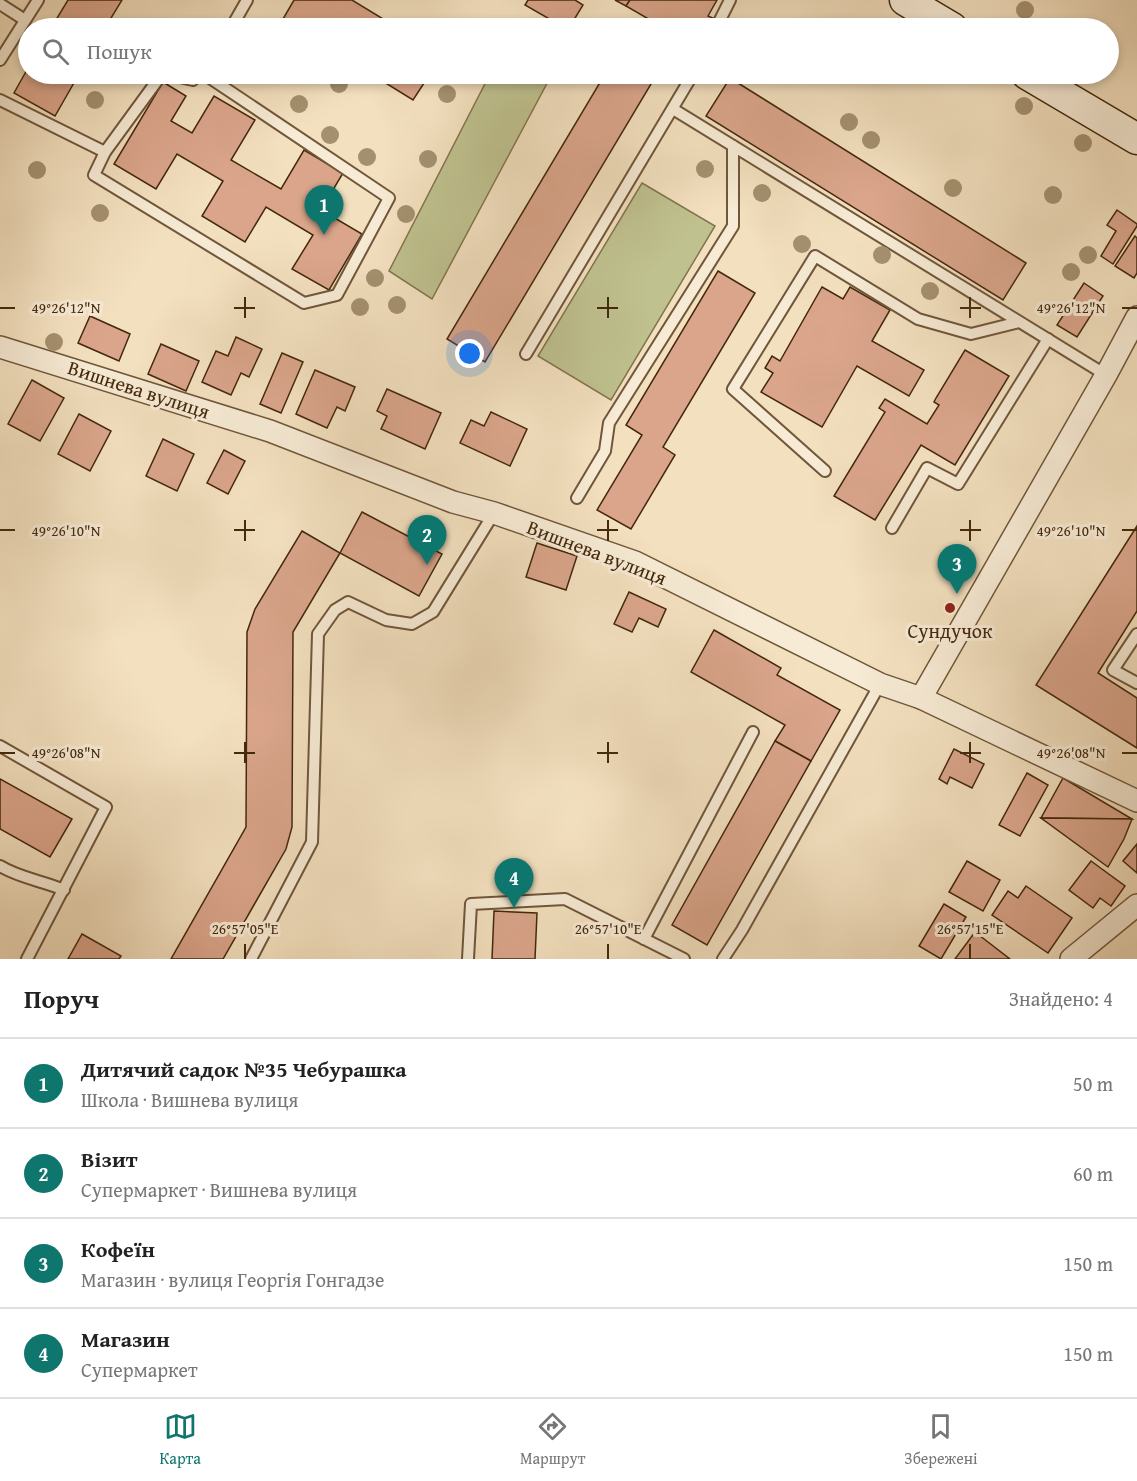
<!DOCTYPE html>
<html lang="uk">
<meta charset="utf-8">
<style>
:root{--surface:#fff;--page:#f2f2f2;--text:#222;--muted:#767676;--line:#e0e0e0;--accent:#0f766e}
body{margin:0;font-family:"Gentium Book Plus",serif;background:var(--page);color:var(--text)}
.you{position:absolute;left:470px;top:354px;width:21px;height:21px;margin:-15px;border:4px solid #fff;border-radius:50%;background:#1a73e8;box-shadow:0 0 0 9px #1a73e833}
.badge{display:grid;place-items:center;width:39px;height:39px;border-radius:50%;background:var(--accent);color:#fff;font-size:20px;font-weight:700}
.pin{position:absolute;translate:-50% -50px;filter:drop-shadow(0 2px 3px #0008)}
.pin::after{content:'';position:absolute;top:32px;width:21px;height:18px;background:inherit;clip-path:polygon(0 0,100% 0,50% 100%)}
.list{margin:0;padding:0;list-style:none}
h2{display:flex;justify-content:space-between;align-items:center;height:78px;margin:0;padding:0 24px;font-size:26px}
h2 small{font-size:20px;font-weight:400;color:var(--muted)}
.list li{display:grid;grid-template-columns:39px 1fr auto;gap:18px;align-items:center;box-sizing:border-box;height:90px;padding:0 24px;border-top:2px solid var(--line)}
.list b{display:block;font-size:22px;white-space:nowrap}
.list p{margin:0;font-size:20px;white-space:nowrap;color:var(--muted)}
.list em{font-size:20px;font-style:normal;color:var(--muted)}
.icon{flex:none;width:33px;height:33px;fill:none;stroke:currentColor;stroke-width:2;stroke-linecap:round;stroke-linejoin:round}
.map{position:relative;flex:none;width:1137px;height:959px;overflow:hidden}
.search{position:absolute;background:var(--surface);box-shadow:0 3px 9px #0003;left:18px;right:18px;top:18px;height:66px;display:flex;align-items:center;gap:15px;box-sizing:border-box;padding:0 21px;border-radius:33px;color:var(--muted);font-size:22px}
.sheet{height:438px;background:var(--surface)}
nav{display:flex;justify-content:space-around;align-items:center;box-sizing:border-box;height:84px;border-top:2px solid var(--line);background:var(--surface);font-size:16px;color:var(--muted)}
nav a{display:grid;justify-items:center;gap:3px}
nav .on{color:var(--accent)}
.map>svg:first-child{display:block}
.green{fill:#bfc18f;stroke:#82744e;stroke-width:1.5}
.building{fill:#daa58b;stroke:#44280d;stroke-width:1.5}
.lines{fill:none;stroke-linecap:round;stroke-linejoin:round}
.lane-casing{stroke:#70563a;stroke-width:14}
.street-casing{stroke:#70563a;stroke-width:24}
.secondary-casing{stroke:#44280d;stroke-width:33}
.lane{stroke:#f7ebd5;stroke-width:10}
.street{stroke:#f7ebd5;stroke-width:21}
.secondary{stroke:#f7ebd5;stroke-width:30}
.tree{fill:#a4906f}
.ticks{fill:none;stroke:#44280d;stroke-width:2}
.poi-dot{fill:#8f2418;stroke:#f7ebd5;stroke-width:2}
.labels{text-anchor:middle;dominant-baseline:central;stroke-width:6;stroke-linejoin:round;paint-order:stroke}
.street-label{font-size:20px;fill:#44280d;stroke:#f7ebd5}
.poi-label{font-size:20px;fill:#44280d;stroke:#f7ebd5}
.ticks-label{font-size:15px;text-anchor:middle;fill:#44280d;stroke:#f7ebd5;stroke-width:6;stroke-linejoin:round;paint-order:stroke}
</style>
<div class="map">
<svg width="1137" height="959" viewBox="0 0 1137 959">
<rect width="100%" height="100%" fill="#f3e0bf"/>
<filter id="stains"><feTurbulence type="fractalNoise" baseFrequency=".00333" numOctaves="4"/><feColorMatrix values="0 0 0 0 .2 0 0 0 0 .09 0 0 0 0 .02 0 0 0 .5 -.17"/></filter>
<radialGradient id="worn" r=".72"><stop offset=".6" stop-color="#630" stop-opacity="0"/><stop offset="1" stop-color="#630" stop-opacity=".3"/></radialGradient>
<g class="green">
<path d="M490,74H552L432,299L389,271Z"/>
<path d="M642,183L715,226L611,400L538,356Z"/>
</g>
<g class="building">
<path d="M68,0H122L105,28H51Z"/>
<path d="M294,0H352L398,28H299L283,19Z"/>
<path d="M528,0H575L583,5L569,28H565L525,5Z"/>
<path d="M615,0H630L626,6Z"/>
<path d="M630,0H717L708,16L713,18L707,28H664L626,6Z"/>
<path d="M28,68V74H79L55,116L14,93Z"/>
<path d="M371,74H430L413,100Z"/>
<path d="M605,74H657L485,362L447,339Z"/>
<path d="M730,78L1026,263L1003,300L706,116Z"/>
<path d="M163,82L186,96L171,121L192,133L214,96L255,120L231,160L281,189L304,150L343,173L321,210L362,234L329,290L292,269L313,235L266,207L245,242L202,216L223,181L177,154L156,189L114,164Z"/>
<path d="M1117,210L1137,224V226L1113,264L1101,256L1116,231L1107,225Z"/>
<path d="M1135,236L1137,238V273L1134,278L1115,266Z"/>
<path d="M718,271L755,293L663,447L675,455L631,529L597,510L642,435L626,425Z"/>
<path d="M1084,283L1103,296L1077,337L1057,325Z"/>
<path d="M822,287L843,299L850,287L890,310L872,341L924,370L909,396L857,366L822,427L761,392L773,373L765,368L772,356L780,361Z"/>
<path d="M90,316L130,334L119,361L78,343Z"/>
<path d="M236,337L262,349L249,377L241,373L231,395L202,382L216,351L228,356Z"/>
<path d="M161,344L199,361L186,391L148,374Z"/>
<path d="M965,350L1009,376L955,465L921,445L875,520L834,496L885,412L879,408L885,399L927,424L939,405L934,402L936,398Z"/>
<path d="M282,353L303,362L281,413L260,404Z"/>
<path d="M315,370L355,387L345,411L337,407L327,428L296,414Z"/>
<path d="M32,380L64,398L40,441L8,424Z"/>
<path d="M387,389L441,413L425,449L381,429L387,416L377,411Z"/>
<path d="M491,412L527,429L510,466L460,443L471,420L484,426Z"/>
<path d="M79,414L111,431L90,471L58,454Z"/>
<path d="M163,439L194,454L177,491L146,476Z"/>
<path d="M224,450L245,461L228,494L207,483Z"/>
<path d="M362,512L442,554L419,596L340,553Z"/>
<path d="M1137,526V611L1098,673L1137,698V748L1036,685Z"/>
<path d="M302,531L340,553L293,632L292,827L286,849L223,959H171L246,827L247,632L255,609Z"/>
<path d="M537,543L577,556L566,590L526,577Z"/>
<path d="M629,592L666,609L658,627L639,618L632,632L614,624Z"/>
<path d="M714,630L781,668L777,675L840,710L811,761L775,741L785,725L691,672Z"/>
<path d="M775,741L811,761L707,945L672,925Z"/>
<path d="M954,749L984,764L972,788L950,777L947,784L939,779Z"/>
<path d="M1027,773L1048,785L1020,836L999,825Z"/>
<path d="M1063,778L1132,819L1041,818Z"/>
<path d="M0,779L72,819L50,857L0,829Z"/>
<path d="M1041,818L1132,819L1124,839L1108,867Z"/>
<path d="M1137,844V873L1123,861Z"/>
<path d="M967,861L1000,880L983,911L949,892Z"/>
<path d="M1091,861L1125,886L1111,906L1100,898L1093,908L1069,890Z"/>
<path d="M1026,886L1072,918L1048,953L992,915L1008,891L1018,898Z"/>
<path d="M944,904L966,917L941,959L919,946Z"/>
<path d="M494,911L537,913L535,959H492Z"/>
<path d="M975,932L1010,959H955Z"/>
<path d="M82,934L121,956L119,959H68Z"/>
</g>
<g class="lines">
<defs>
<g id="lane">
<path d="M0,4L25,20"/>
<path d="M231,28L247,0"/>
<path d="M716,28L730,0"/>
<path d="M0,60L38,0"/>
<path d="M162,74L105,152L94,175L304,303L337,295L389,198L204,74"/>
<path d="M166,74L193,80L195,74"/>
<path d="M0,100L105,152"/>
<path d="M673,109L1106,375"/>
<path d="M526,354L693,74"/>
<path d="M825,471L733,389L815,256L918,319L971,334L1019,322"/>
<path d="M577,498L605,451L609,423L733,226V146"/>
<path d="M892,528L927,468L958,484L1048,339"/>
<path d="M1137,634L1113,670L1137,683"/>
<path d="M0,746L106,807L27,959"/>
<path d="M0,866C19,878 44,881 64,890"/>
<path d="M644,939L753,732"/>
<path d="M251,959L312,842L318,634L335,610L348,602L386,620L412,624L433,612L494,513"/>
<path d="M468,959L471,904L565,899L684,959"/>
<path d="M723,959L742,930L880,684"/>
</g>
<g id="street">
<path d="M0,347L270,431L453,502L494,513L635,562L880,684L921,698L1137,801"/>
<path d="M921,698L1106,375L1137,317"/>
<path d="M1071,959L1137,905"/>
</g>
<g id="secondary">
<path d="M905,0L952,28"/>
<path d="M1027,74L1137,139"/>
</g>
</defs>
<use href="#lane" class="lane-casing"/>
<use href="#street" class="street-casing"/>
<use href="#secondary" class="secondary-casing"/>
<use href="#lane" class="lane"/>
<use href="#street" class="street"/>
<use href="#secondary" class="secondary"/>
</g>
<g class="tree">
<circle cx="1025" cy="10" r="9"/>
<circle cx="339" cy="84" r="9"/>
<circle cx="447" cy="94" r="9"/>
<circle cx="95" cy="100" r="9"/>
<circle cx="299" cy="104" r="9"/>
<circle cx="1024" cy="106" r="9"/>
<circle cx="849" cy="122" r="9"/>
<circle cx="330" cy="135" r="9"/>
<circle cx="871" cy="140" r="9"/>
<circle cx="1083" cy="143" r="9"/>
<circle cx="367" cy="157" r="9"/>
<circle cx="428" cy="159" r="9"/>
<circle cx="705" cy="169" r="9"/>
<circle cx="37" cy="170" r="9"/>
<circle cx="953" cy="188" r="9"/>
<circle cx="762" cy="193" r="9"/>
<circle cx="1053" cy="195" r="9"/>
<circle cx="100" cy="213" r="9"/>
<circle cx="406" cy="214" r="9"/>
<circle cx="802" cy="244" r="9"/>
<circle cx="882" cy="255" r="9"/>
<circle cx="1088" cy="255" r="9"/>
<circle cx="1071" cy="272" r="9"/>
<circle cx="375" cy="278" r="9"/>
<circle cx="930" cy="291" r="9"/>
<circle cx="397" cy="305" r="9"/>
<circle cx="360" cy="307" r="9"/>
<circle cx="54" cy="342" r="9"/>
</g>
<path class="ticks" d="M245,297V318M608,297V318M970,297V318M0,308H15M234,308H255M597,308H618M960,308H981M1122,308H1137M245,520V541M608,520V541M970,520V541M0,530H15M234,530H255M597,530H618M960,530H981M1122,530H1137M245,742V763M608,742V763M970,742V763M0,753H15M234,753H255M597,753H618M960,753H981M1122,753H1137M245,944V959M608,944V959M970,944V959"/>
<circle class="poi-dot" cx="950" cy="608" r="6"/>
<g class="labels">
<g class="street-label">
<text transform="translate(139 389) rotate(18)">Вишнева вулиця</text>
<text transform="translate(597 552) rotate(21)">Вишнева вулиця</text>
</g>
<g class="poi-label">
<text x="950" y="630">Сундучок</text>
</g>
</g>
<g class="ticks-label">
<text x="66" y="313">49°26'12"N</text>
<text x="1071" y="313">49°26'12"N</text>
<text x="66" y="536">49°26'10"N</text>
<text x="1071" y="536">49°26'10"N</text>
<text x="66" y="758">49°26'08"N</text>
<text x="1071" y="758">49°26'08"N</text>
<text x="245" y="934">26°57'05"E</text>
<text x="608" y="934">26°57'10"E</text>
<text x="970" y="934">26°57'15"E</text>
</g>
<rect width="100%" height="100%" filter="url(#stains)"/>
<rect width="100%" height="100%" fill="url(#worn)"/>
</svg>
<div class="you"></div>
<div class="pin badge" style="left:324px;top:235px">1</div>
<div class="pin badge" style="left:427px;top:565px">2</div>
<div class="pin badge" style="left:957px;top:594px">3</div>
<div class="pin badge" style="left:514px;top:908px">4</div>
<div class="search"><svg class="icon" aria-label="search" viewBox="0 0 24 24"><circle cx="10" cy="10" r="6"/><path d="M15 15l6 6"/></svg>Пошук</div>
</div>
<section class="sheet">
<h2>Поруч<small>Знайдено: 4</small></h2>
<ul class="list">
<li><span class="badge">1</span><div><b>Дитячий садок №35 Чебурашка</b><p>Школа · Вишнева вулиця</p></div><em>50 m</em></li>
<li><span class="badge">2</span><div><b>Візит</b><p>Супермаркет · Вишнева вулиця</p></div><em>60 m</em></li>
<li><span class="badge">3</span><div><b>Кофеїн</b><p>Магазин · вулиця Георгія Гонгадзе</p></div><em>150 m</em></li>
<li><span class="badge">4</span><div><b>Магазин</b><p>Супермаркет</p></div><em>150 m</em></li>
</ul>
</section>
<nav>
<a class="on"><svg class="icon" aria-label="map" viewBox="0 0 24 24"><path d="M3 6l6-2 6 2 6-2v14l-6 2-6-2-6 2zM9 4v14M15 6v14"/></svg>Карта</a>
<a><svg class="icon" aria-label="directions" viewBox="0 0 24 24"><path d="M12 3l9 9-9 9-9-9zM9 14v-3h6M13 9l2 2-2 2"/></svg>Маршрут</a>
<a><svg class="icon" aria-label="saved" viewBox="0 0 24 24"><path d="M7 4h10v16l-5-4-5 4z"/></svg>Збережені</a>
</nav>
